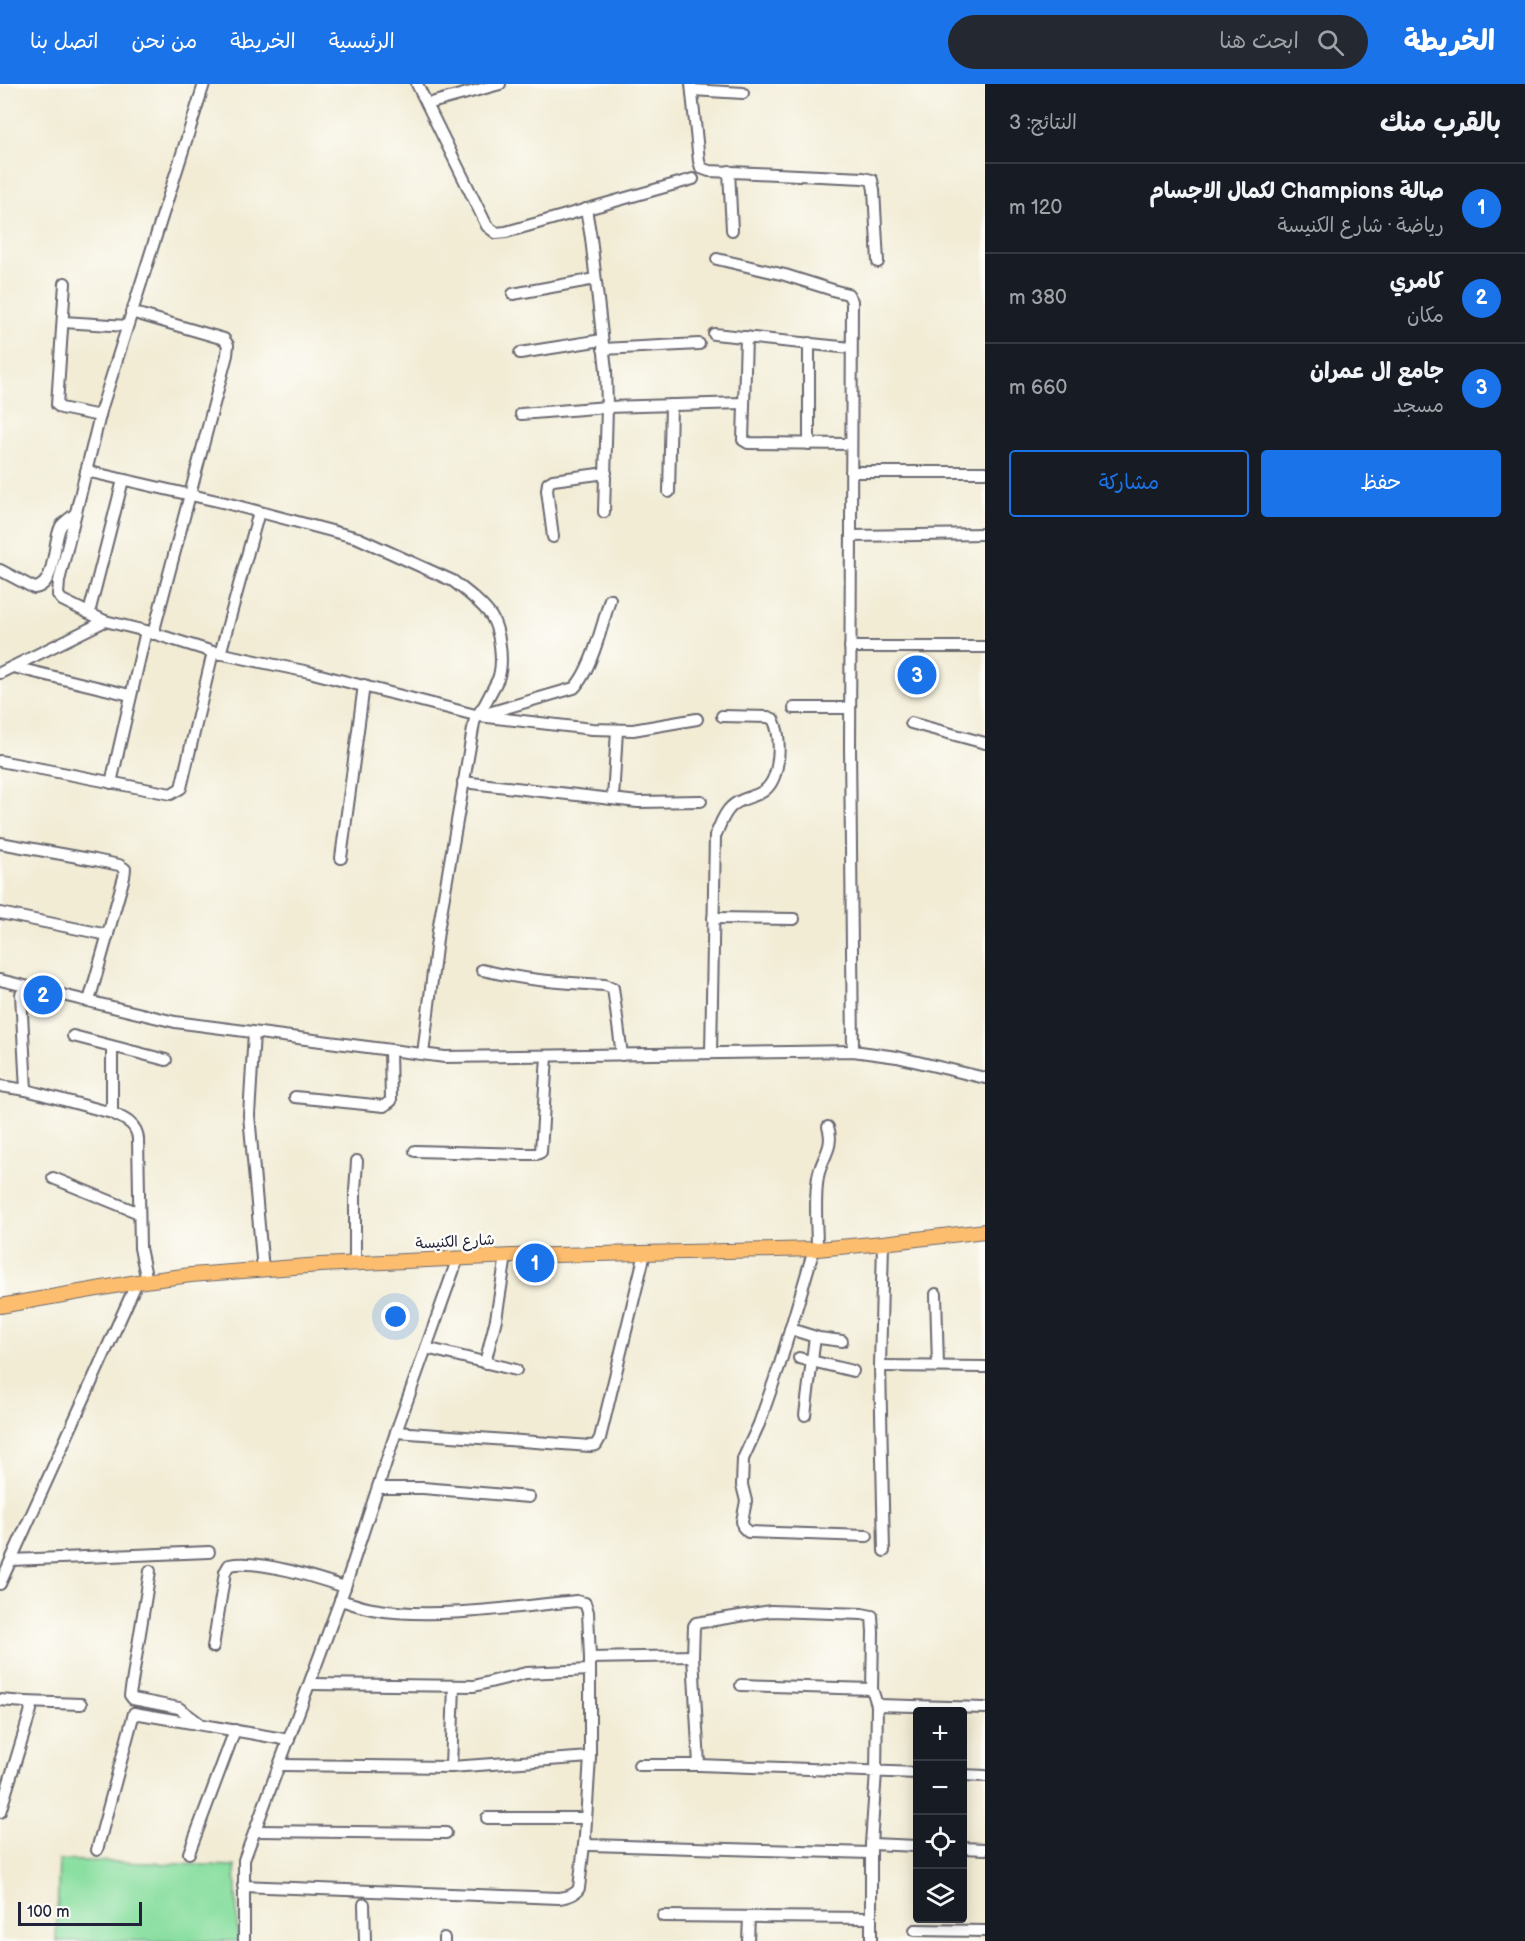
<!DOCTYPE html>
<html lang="ar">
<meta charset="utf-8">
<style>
:root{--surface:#171b24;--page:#242831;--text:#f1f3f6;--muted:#9ea1a6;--line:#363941;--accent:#1a73e8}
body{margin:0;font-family:"Balsamiq Sans","Playpen Sans Arabic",sans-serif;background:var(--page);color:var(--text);direction:rtl}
.controls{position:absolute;right:18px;bottom:18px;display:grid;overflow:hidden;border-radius:6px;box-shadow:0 3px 15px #0003}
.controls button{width:54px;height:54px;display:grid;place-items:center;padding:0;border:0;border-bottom:2px solid var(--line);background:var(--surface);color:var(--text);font:30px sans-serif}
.scale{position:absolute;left:18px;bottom:15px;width:124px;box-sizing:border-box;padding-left:6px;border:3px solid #22223b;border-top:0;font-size:16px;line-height:21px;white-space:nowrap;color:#22223b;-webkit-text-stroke:4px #fdfcf7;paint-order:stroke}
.you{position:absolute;left:396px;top:1233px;width:21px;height:21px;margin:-15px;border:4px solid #fff;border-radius:50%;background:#1a73e8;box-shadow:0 0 0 9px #1a73e833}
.badge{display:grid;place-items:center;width:39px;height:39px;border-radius:50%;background:var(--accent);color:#fff;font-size:20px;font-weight:700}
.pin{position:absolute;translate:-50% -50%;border:3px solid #fff;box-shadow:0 2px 6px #0006}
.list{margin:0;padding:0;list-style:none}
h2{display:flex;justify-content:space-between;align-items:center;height:78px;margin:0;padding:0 24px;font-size:26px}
h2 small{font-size:20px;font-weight:400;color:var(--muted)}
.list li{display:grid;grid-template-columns:39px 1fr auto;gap:18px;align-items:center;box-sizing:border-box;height:90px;padding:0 24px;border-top:2px solid var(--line)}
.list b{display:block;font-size:22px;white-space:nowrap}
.list p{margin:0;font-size:20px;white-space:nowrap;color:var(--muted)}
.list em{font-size:20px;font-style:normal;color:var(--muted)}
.actions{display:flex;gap:12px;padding:18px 24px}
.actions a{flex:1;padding:14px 0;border:2px solid var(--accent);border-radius:6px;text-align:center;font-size:21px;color:var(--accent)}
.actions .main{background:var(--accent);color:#fff}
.icon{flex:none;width:33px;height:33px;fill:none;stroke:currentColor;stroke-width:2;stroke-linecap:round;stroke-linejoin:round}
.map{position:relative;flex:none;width:985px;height:1857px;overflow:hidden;direction:ltr}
header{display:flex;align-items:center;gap:36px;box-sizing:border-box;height:84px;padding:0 30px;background:var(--accent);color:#fff}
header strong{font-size:28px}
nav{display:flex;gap:33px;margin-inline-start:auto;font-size:21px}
.search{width:420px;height:54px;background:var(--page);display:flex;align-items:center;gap:15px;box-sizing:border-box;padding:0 21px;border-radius:33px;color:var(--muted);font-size:22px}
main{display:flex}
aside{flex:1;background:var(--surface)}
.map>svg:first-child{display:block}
.green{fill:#8bdfa1;stroke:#56806e;stroke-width:1.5}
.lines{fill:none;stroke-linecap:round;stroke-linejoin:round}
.minor-casing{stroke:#6b6971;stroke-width:14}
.major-casing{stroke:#6b6971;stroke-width:16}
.minor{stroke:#fff;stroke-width:10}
.major{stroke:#fcbd6e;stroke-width:14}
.labels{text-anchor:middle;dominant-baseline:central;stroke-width:5;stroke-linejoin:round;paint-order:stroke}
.street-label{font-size:15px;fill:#22223b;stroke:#fdfcf7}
</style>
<header>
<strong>الخريطة</strong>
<div class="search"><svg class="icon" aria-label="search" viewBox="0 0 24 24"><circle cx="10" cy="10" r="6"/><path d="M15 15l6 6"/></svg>ابحث هنا</div>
<nav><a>الرئيسية</a><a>الخريطة</a><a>من نحن</a><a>اتصل بنا</a></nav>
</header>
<main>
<aside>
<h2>بالقرب منك<small>النتائج: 3</small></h2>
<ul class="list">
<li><span class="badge">1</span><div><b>صالة Champions لكمال الاجسام</b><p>رياضة · شارع الكنيسة</p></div><em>120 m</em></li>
<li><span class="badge">2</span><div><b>كامري</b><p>مكان</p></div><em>380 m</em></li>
<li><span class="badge">3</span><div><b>جامع ال عمران</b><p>مسجد</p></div><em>660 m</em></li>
</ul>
<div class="actions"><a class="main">حفظ</a><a>مشاركة</a></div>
</aside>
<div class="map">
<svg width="985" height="1857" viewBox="0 0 985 1857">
<rect width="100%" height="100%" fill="#fdfcf7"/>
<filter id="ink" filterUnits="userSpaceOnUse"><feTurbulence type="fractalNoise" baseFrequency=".0167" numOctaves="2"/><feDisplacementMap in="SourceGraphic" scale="12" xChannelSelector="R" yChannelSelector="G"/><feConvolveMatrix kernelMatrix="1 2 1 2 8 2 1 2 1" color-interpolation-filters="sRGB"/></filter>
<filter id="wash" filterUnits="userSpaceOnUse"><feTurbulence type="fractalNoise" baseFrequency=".008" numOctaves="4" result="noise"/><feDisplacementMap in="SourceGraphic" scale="24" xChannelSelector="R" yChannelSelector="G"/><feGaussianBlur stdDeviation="1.35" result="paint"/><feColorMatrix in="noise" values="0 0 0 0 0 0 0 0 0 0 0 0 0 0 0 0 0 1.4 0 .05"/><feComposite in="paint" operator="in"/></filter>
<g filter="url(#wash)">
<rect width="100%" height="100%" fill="#f2ecd5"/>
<path class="green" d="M59,1776L235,1782L238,1857H56Z"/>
</g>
<g filter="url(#ink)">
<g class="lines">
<defs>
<g id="minor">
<path d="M204,0L102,323L59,497L58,511L62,516L105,537L146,547L213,568L309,588L479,632L592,645L633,646L697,635"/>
<path d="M417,0L487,142L496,149L506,148L693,95"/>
<path d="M691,0L699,77L701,84L709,87L863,94L872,96L874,106L878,178"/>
<path d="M692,6L743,9"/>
<path d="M427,20L500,0"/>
<path d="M729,87L732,146"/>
<path d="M586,125L591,154L606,286L607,323L604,428"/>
<path d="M717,175L785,191L836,207L848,210L852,217L850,663L853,967"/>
<path d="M65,199L57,321L61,324L100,332"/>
<path d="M513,210L595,195"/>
<path d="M131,228L224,255L228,261L227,271L153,550"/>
<path d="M63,238L127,242"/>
<path d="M714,250L851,264"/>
<path d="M746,253L743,356L748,359L851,360"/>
<path d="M809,259V360"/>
<path d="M603,265L699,260"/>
<path d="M520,269L602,256"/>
<path d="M521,330L607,323L743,319"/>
<path d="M86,387L226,419L358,454L453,497C466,507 482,519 491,532C500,546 504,579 498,595C494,603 489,612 485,620C481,627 476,631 474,639L438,847L423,970"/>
<path d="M851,388H985"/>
<path d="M669,408L671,321"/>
<path d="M851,452L985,450"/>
<path d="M553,453L547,406L548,399L553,396L606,389"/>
<path d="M0,486L34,504C57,502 52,458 61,442C64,438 71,433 75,430"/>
<path d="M89,529L123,396"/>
<path d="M850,563H985"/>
<path d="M220,570L259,428"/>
<path d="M13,583L130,611"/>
<path d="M0,589L105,537"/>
<path d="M794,624H850"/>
<path d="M485,630L574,604C591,587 603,539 610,515"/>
<path d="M911,639L985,659"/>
<path d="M0,677L171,710L181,704L213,568"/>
<path d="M463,698L638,718L701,717"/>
<path d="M111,699L146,547"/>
<path d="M613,715L617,646"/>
<path d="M0,759L95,776L119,781L125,785L124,793L89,917"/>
<path d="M341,774L364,601"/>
<path d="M0,829L108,851"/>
<path d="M713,834L794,835"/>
<path d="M482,886C525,896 561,899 605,901L613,904L622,971"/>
<path d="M0,896L175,938L445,973L853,967L897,973L985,994"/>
<path d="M21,910L26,1006"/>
<path d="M254,949L249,1031L263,1186"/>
<path d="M73,952L166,976"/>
<path d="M711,969L715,752C720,742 723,730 731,723C741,713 755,714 765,706C781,693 782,652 773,635L768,633L722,632"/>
<path d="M0,1002L26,1006L112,1029C125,1035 137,1040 138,1055L140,1164L147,1197"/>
<path d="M295,1013L384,1022L391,1017L390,966"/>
<path d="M112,1029V963"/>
<path d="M415,1067L524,1070H537L541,1068L547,972"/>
<path d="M53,1094L139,1129"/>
<path d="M883,1159L880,1282L884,1467"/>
<path d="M814,1165L780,1280L759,1340L743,1375L742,1401L746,1417L742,1437L743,1443L748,1448L867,1452"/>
<path d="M817,1165C817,1141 814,1116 818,1093C821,1074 835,1064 828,1043"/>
<path d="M355,1179V1107L357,1077"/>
<path d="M936,1210L938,1282"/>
<path d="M790,1245L819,1254L842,1257"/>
<path d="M426,1264L516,1286"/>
<path d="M799,1274L853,1287"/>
<path d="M485,1279L496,1235L506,1172"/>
<path d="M880,1282L985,1283"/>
<path d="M805,1331L815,1253"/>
<path d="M396,1348L590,1362L596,1361L600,1354L645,1169"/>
<path d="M378,1404H423L529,1413"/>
<path d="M11,1476L209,1468"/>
<path d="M150,1487L130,1611L133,1615L179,1624L199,1639"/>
<path d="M0,1500L137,1198"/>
<path d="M340,1516C351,1519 361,1523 372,1525C433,1536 514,1523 576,1517L585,1519L588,1528L590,1574V1673L585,1752L586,1759L590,1761L871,1769"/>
<path d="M213,1563L225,1488L229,1481C259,1475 314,1493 345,1503"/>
<path d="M590,1574L693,1572"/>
<path d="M310,1600L474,1602L526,1589L590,1586"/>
<path d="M741,1601L872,1605"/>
<path d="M0,1616L25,1618L29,1620L31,1626L0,1728"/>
<path d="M25,1618L81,1620"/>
<path d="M877,1621L985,1624"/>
<path d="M280,1681L451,1683L590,1673"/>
<path d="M639,1681H699"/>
<path d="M451,1683L454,1602"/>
<path d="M962,1691L985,1692"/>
<path d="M487,1734H586"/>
<path d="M255,1747L446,1749"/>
<path d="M871,1760L918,1762"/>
<path d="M962,1764L985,1765"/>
<path d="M97,1766L134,1629L289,1656"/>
<path d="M189,1769L235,1646"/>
<path d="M243,1802L559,1814C566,1813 576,1811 579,1804L585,1752"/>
<path d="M364,1820L365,1857"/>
<path d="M663,1832L871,1834"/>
<path d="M915,1846L985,1847"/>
<path d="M244,1857V1776L345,1503L396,1348L458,1174"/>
<path d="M444,1857V1854"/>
<path d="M748,1857L749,1833"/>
<path d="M871,1857V1760L876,1688L877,1621L872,1605L873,1548L872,1532L862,1530L771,1527L696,1539L694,1542L693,1572L699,1681C772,1684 845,1687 918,1689"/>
</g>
<path id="major" d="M0,1222L137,1198L191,1191L320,1181L512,1172L817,1165L883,1159L985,1147"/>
</defs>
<use href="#minor" class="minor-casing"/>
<use href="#major" class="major-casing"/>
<use href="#minor" class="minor"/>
<use href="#major" class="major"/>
</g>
</g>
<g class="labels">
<g class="street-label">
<text transform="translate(455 1158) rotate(-3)">شارع الكنيسة</text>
</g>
</g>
</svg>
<div class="controls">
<button>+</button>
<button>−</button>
<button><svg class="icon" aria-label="locate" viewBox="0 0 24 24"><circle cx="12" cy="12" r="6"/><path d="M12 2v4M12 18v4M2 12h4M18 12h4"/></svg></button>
<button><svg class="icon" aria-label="layers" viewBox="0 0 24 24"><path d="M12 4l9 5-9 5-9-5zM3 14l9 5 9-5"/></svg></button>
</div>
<div class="scale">100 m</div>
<div class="you"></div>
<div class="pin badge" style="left:535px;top:1179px">1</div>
<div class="pin badge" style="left:43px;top:911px">2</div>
<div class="pin badge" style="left:917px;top:591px">3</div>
</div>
</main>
